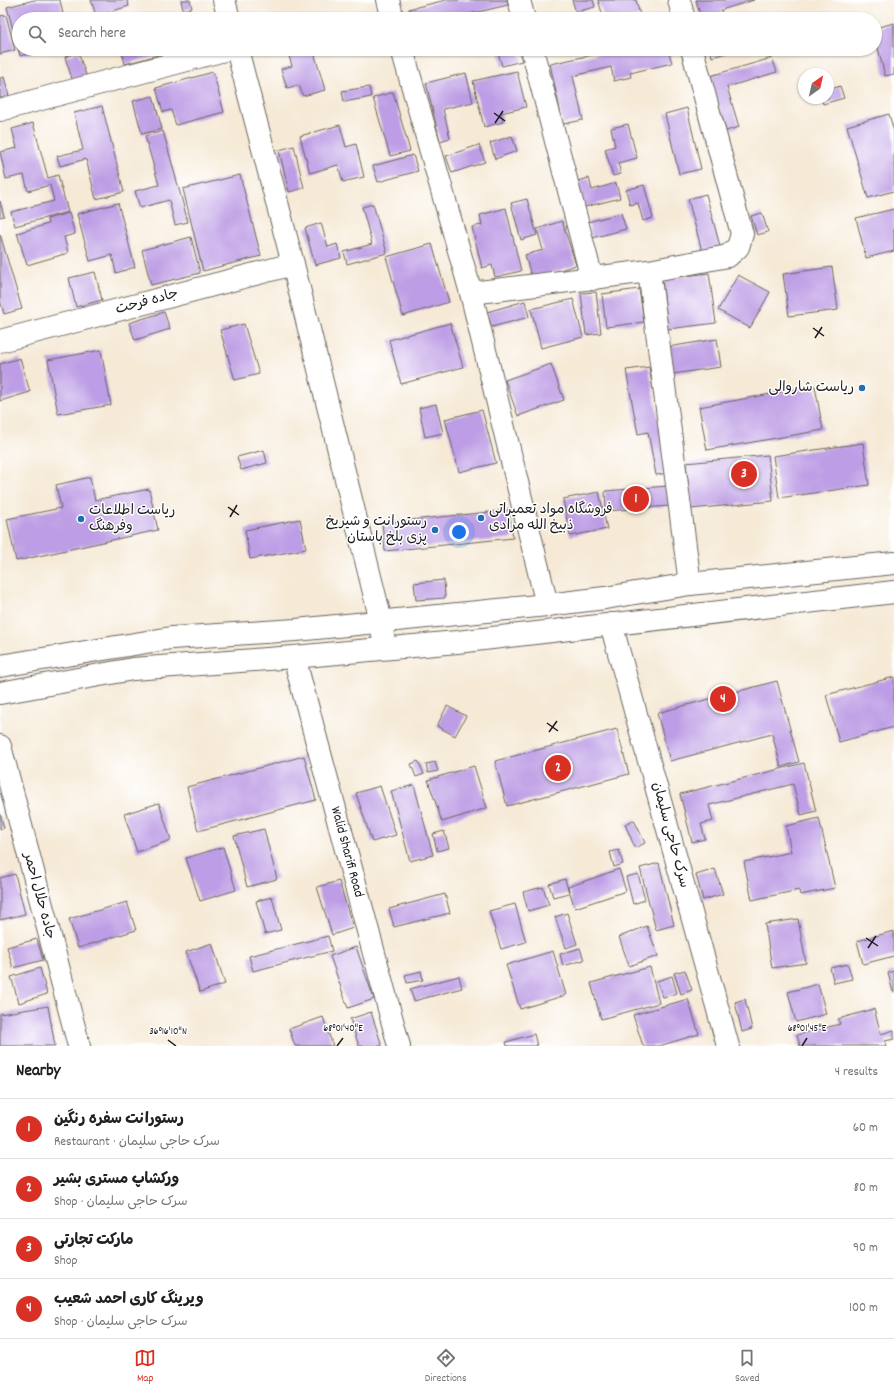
<!DOCTYPE html>
<meta charset="utf-8">
<style>
:root{--surface:#fff;--page:#f6f6f6;--text:#202124;--muted:#757577;--line:#e0e0e0;--accent:#d93025}
body{margin:0;font-family:Dekko,"Playpen Sans Arabic",sans-serif;background:var(--page);color:var(--text)}
.compass{position:absolute;left:798px;top:68px;width:36px;height:36px;border-radius:50%;background:var(--surface);box-shadow:0 1px 3px #0004;rotate:34deg}
.you{position:absolute;left:459px;top:532px;width:14px;height:14px;margin:-10px;border:3px solid #fff;border-radius:50%;background:#1a73e8;box-shadow:0 0 0 6px #1a73e833}
.badge{display:grid;place-items:center;width:26px;height:26px;border-radius:50%;background:var(--accent);color:#fff;font-size:13px;font-weight:700}
.pin{position:absolute;translate:-50% -50%;border:2px solid #fff;box-shadow:0 1px 4px #0006}
.list{margin:0;padding:0;list-style:none}
h2{display:flex;justify-content:space-between;align-items:center;height:52px;margin:0;padding:0 16px;font-size:17px}
h2 small{font-size:13px;font-weight:400;color:var(--muted)}
.list li{display:grid;grid-template-columns:26px 1fr auto;gap:12px;align-items:center;box-sizing:border-box;height:60px;padding:0 16px;border-top:1px solid var(--line)}
.list b{display:block;font-size:15px;white-space:nowrap}
.list p{margin:0;font-size:13px;white-space:nowrap;color:var(--muted)}
.list em{font-size:13px;font-style:normal;color:var(--muted)}
.icon{flex:none;width:22px;height:22px;fill:none;stroke:currentColor;stroke-width:2;stroke-linecap:round;stroke-linejoin:round}
.map{position:relative;flex:none;width:894px;height:1046px;overflow:hidden}
.search{position:absolute;background:var(--surface);box-shadow:0 1px 3px #0004;left:12px;right:12px;top:12px;height:44px;display:flex;align-items:center;gap:10px;box-sizing:border-box;padding:0 14px;border-radius:22px;color:var(--muted);font-size:15px}
.sheet{height:292px;background:var(--surface)}
nav{display:flex;justify-content:space-around;align-items:center;box-sizing:border-box;height:56px;border-top:1px solid var(--line);background:var(--surface);font-size:11px;color:var(--muted)}
nav a{display:grid;justify-items:center;gap:2px}
nav .on{color:var(--accent)}
.map>svg:first-child{display:block}
.building{fill:#bd9de5}
.lines{fill:none;stroke-linecap:round;stroke-linejoin:round}
.minor-casing{stroke:#68645d;stroke-width:24}
.minor{stroke:#fff;stroke-width:22}
.ticks{fill:none;stroke:#1c1c1c;stroke-width:1.5}
.poi-dot{fill:#1f6fb2;stroke:#fff;stroke-width:1.5}
.labels{text-anchor:middle;dominant-baseline:central;stroke-width:3;stroke-linejoin:round;paint-order:stroke}
.street-label{font-size:14px;fill:#1c1c1c;stroke:#fff}
.poi-label{font-size:14px;fill:#1c1c1c;stroke:#fff;text-anchor:end}
.ticks-label{font-size:10px;text-anchor:middle;fill:#1c1c1c;stroke:#fff;stroke-width:3;stroke-linejoin:round;paint-order:stroke}
</style>
<div class="map">
<svg width="894" height="1046" viewBox="0 0 894 1046">
<rect width="100%" height="100%" fill="#fff"/>
<filter id="ink" filterUnits="userSpaceOnUse"><feTurbulence type="fractalNoise" baseFrequency=".025" numOctaves="2"/><feDisplacementMap in="SourceGraphic" scale="8" xChannelSelector="R" yChannelSelector="G"/><feConvolveMatrix kernelMatrix="1 2 1 2 8 2 1 2 1" color-interpolation-filters="sRGB"/></filter>
<filter id="wash" filterUnits="userSpaceOnUse"><feTurbulence type="fractalNoise" baseFrequency=".012" numOctaves="4" result="noise"/><feDisplacementMap in="SourceGraphic" scale="16" xChannelSelector="R" yChannelSelector="G"/><feGaussianBlur stdDeviation="0.9" result="paint"/><feColorMatrix in="noise" values="0 0 0 0 0 0 0 0 0 0 0 0 0 0 0 0 0 1.4 0 .05"/><feComposite in="paint" operator="in"/></filter>
<g filter="url(#wash)">
<rect width="100%" height="100%" fill="#f6ead7"/>
<g id="blocks">
<g class="building">
<path d="M34,0H60L64,19H19V49L47,50L20,56L7,7Z"/>
<path d="M91,0H127L129,6L96,16Z"/>
<path d="M181,0H190L192,8L183,10Z"/>
<path d="M446,0H507L508,5L448,19H411L409,9Z"/>
<path d="M572,0H593L595,7L576,12Z"/>
<path d="M598,0H636L640,15L629,19H604Z"/>
<path d="M696,0H754L721,10L724,19H701Z"/>
<path d="M6,15L15,50L0,54V16Z"/>
<path d="M894,23V74L885,76L877,44H875V28Z"/>
<path d="M121,49H165L166,53L125,64Z"/>
<path d="M287,49H313L325,90L303,96L299,85L287,88L281,69L292,66Z"/>
<path d="M497,49H518L522,61L502,66Z"/>
<path d="M620,49H668L672,63L630,73L631,77L614,81L611,67L573,76L583,120L563,124L550,64Z"/>
<path d="M710,49H733V51L712,57Z"/>
<path d="M78,52L88,81L74,85L65,57Z"/>
<path d="M772,58L777,72L727,87L739,127L726,131L710,76Z"/>
<path d="M517,71L526,107L501,113L503,122L484,127L473,81Z"/>
<path d="M213,72L224,112L176,125L171,110L163,112L156,88Z"/>
<path d="M466,73L473,102L443,109L450,138L440,141L426,83Z"/>
<path d="M4,77L9,96L0,99V78Z"/>
<path d="M840,86L844,98L823,104L821,98H828V90Z"/>
<path d="M369,87L371,97L344,102L342,91Z"/>
<path d="M393,92L410,151L390,156L373,98Z"/>
<path d="M153,96L162,129L142,134L133,101Z"/>
<path d="M102,106L124,192L96,199L86,159L60,166L57,156L83,150L74,113Z"/>
<path d="M687,108L701,169L679,174L665,114Z"/>
<path d="M889,114L894,132V191L868,198L847,126Z"/>
<path d="M33,123L48,178L58,175L68,212L15,226L11,212L54,201L50,185L28,191L24,175L6,179L0,152L17,148L12,129Z"/>
<path d="M628,124L637,158L618,163L621,174L613,176L605,149L615,146L611,128Z"/>
<path d="M340,125L346,147L356,144L364,177L343,182L338,165L310,173L300,136Z"/>
<path d="M163,131L188,222L175,225L169,200L140,208L135,191L159,185L145,136Z"/>
<path d="M512,136L517,151L495,159L490,143Z"/>
<path d="M479,145L485,162L452,173L446,156Z"/>
<path d="M294,146L304,188L289,192L279,150Z"/>
<path d="M413,155L418,171L378,182L373,166Z"/>
<path d="M240,175L261,256L203,271L183,189Z"/>
<path d="M589,178L592,190L616,183L620,198L581,208L574,182Z"/>
<path d="M644,185L653,218L643,221L638,203L630,205L626,190Z"/>
<path d="M706,194L721,250L703,255L688,199Z"/>
<path d="M527,199L537,235L521,240L511,203Z"/>
<path d="M0,201L4,216L0,217Z"/>
<path d="M118,203L135,267L116,273L112,255L90,261L77,214Z"/>
<path d="M373,204L387,253L347,264L344,252L372,244L362,207Z"/>
<path d="M506,208L521,271L495,277L492,265L482,268L472,227L482,225L480,215Z"/>
<path d="M894,209V251L866,258L856,218Z"/>
<path d="M69,213L75,234L64,237L68,253L27,265L17,233L48,224L47,219Z"/>
<path d="M621,213L626,229L592,238L588,222Z"/>
<path d="M762,213L768,232L757,235L751,216Z"/>
<path d="M562,221L576,265L532,279L525,255L543,250L537,229Z"/>
<path d="M321,223L328,247L337,244L341,258L315,265L305,228Z"/>
<path d="M0,234L22,309L4,314L0,300Z"/>
<path d="M191,237L200,273L151,285L142,250Z"/>
<path d="M432,244L449,302L403,316L386,257Z"/>
<path d="M832,267L838,310L789,316L783,274Z"/>
<path d="M95,272L102,300L76,307L69,278Z"/>
<path d="M709,273L716,323L668,329L662,279Z"/>
<path d="M738,275L770,292L750,328L718,310Z"/>
<path d="M639,289L644,322L606,327L602,294Z"/>
<path d="M596,292L601,333L586,335L581,293Z"/>
<path d="M573,299L583,337L541,348L531,309Z"/>
<path d="M525,301L529,317L492,327L487,312Z"/>
<path d="M164,312L170,329L135,340L129,323Z"/>
<path d="M450,323L463,367L401,384L389,340Z"/>
<path d="M244,324L259,374L235,380L220,330Z"/>
<path d="M717,339L721,367L672,374L668,347Z"/>
<path d="M101,350L111,405L58,414L48,360Z"/>
<path d="M20,358L30,392L0,401V364Z"/>
<path d="M551,364L564,400L518,416L505,380Z"/>
<path d="M649,367L668,473L656,475L648,432L638,434L626,370Z"/>
<path d="M815,386L823,430L707,450L699,407Z"/>
<path d="M436,404L443,433L425,437L419,408Z"/>
<path d="M482,410L496,463L459,472L445,419Z"/>
<path d="M863,443L869,485L779,498L773,456Z"/>
<path d="M264,450L267,463L241,470L237,457Z"/>
<path d="M768,455L773,501L691,509L686,463Z"/>
<path d="M90,477L95,500L149,489L158,530L16,561L7,519L61,508L56,485Z"/>
<path d="M668,486L670,506L606,511L605,491Z"/>
<path d="M599,492L607,529L570,536L563,499Z"/>
<path d="M509,510L513,538L385,551L382,523Z"/>
<path d="M300,519L306,549L250,559L245,530Z"/>
<path d="M444,580L445,598L416,600L414,583Z"/>
<path d="M894,677V727L839,742L826,695Z"/>
<path d="M777,681L799,762L781,767L772,734L670,761L657,713Z"/>
<path d="M447,706L466,716L455,736L437,726Z"/>
<path d="M617,729L629,774L507,806L495,761Z"/>
<path d="M304,756L316,800L198,831L187,787Z"/>
<path d="M418,761L424,774L416,777L411,764Z"/>
<path d="M435,762L438,771L428,773L426,764Z"/>
<path d="M804,763L816,811L801,815L793,784L709,805L713,821L701,824L705,839L692,842L680,794Z"/>
<path d="M474,766L487,808L442,822L428,780Z"/>
<path d="M414,785L433,855L410,861L391,791Z"/>
<path d="M380,786L396,835L372,842L356,793Z"/>
<path d="M159,803L171,840L137,852L124,814Z"/>
<path d="M0,813L4,828L0,829Z"/>
<path d="M819,818L835,888L800,895L799,890L752,900L744,862L791,852L786,826Z"/>
<path d="M634,820L645,843L635,848L625,824Z"/>
<path d="M264,829L277,879L247,887L234,836Z"/>
<path d="M444,831L449,848L437,851L433,834Z"/>
<path d="M223,847L236,890L200,901L186,858Z"/>
<path d="M619,850L623,864L614,867L610,852Z"/>
<path d="M659,863L674,925L656,930L640,868Z"/>
<path d="M619,869L626,891L575,908L568,887Z"/>
<path d="M715,869L723,894L703,900L696,875Z"/>
<path d="M15,874L25,914L0,920V878Z"/>
<path d="M638,874L645,900L633,904L626,877Z"/>
<path d="M565,879L569,893L553,897L549,884Z"/>
<path d="M339,881L353,928L332,935L317,887Z"/>
<path d="M543,887L549,905L528,911L523,892Z"/>
<path d="M445,894L450,913L394,927L389,909Z"/>
<path d="M272,897L281,930L265,934L256,901Z"/>
<path d="M127,902L136,930L78,948L69,919Z"/>
<path d="M515,904L526,942L501,949L489,911Z"/>
<path d="M567,913L577,944L566,948L555,917Z"/>
<path d="M798,919L806,963L772,968L765,924Z"/>
<path d="M647,926L658,956L629,966L619,937Z"/>
<path d="M894,931V956L863,964L857,941Z"/>
<path d="M328,936L332,951L253,971L249,956Z"/>
<path d="M37,939L43,960L13,968L7,947Z"/>
<path d="M212,943L225,984L200,992L186,952Z"/>
<path d="M356,947L374,999L348,1008L330,956Z"/>
<path d="M580,948L584,960L563,966L560,954Z"/>
<path d="M553,951L566,995L520,1009L506,965Z"/>
<path d="M848,964L852,979L834,983L830,968Z"/>
<path d="M650,967L659,1003L601,1019L591,983Z"/>
<path d="M40,968L47,994L19,1003L11,977Z"/>
<path d="M685,970L692,990L681,994L674,973Z"/>
<path d="M421,971L423,980L407,983L405,975Z"/>
<path d="M894,971V992H893L888,973Z"/>
<path d="M459,976L462,988L414,1001L410,989Z"/>
<path d="M672,976L677,993L663,997L657,981Z"/>
<path d="M818,984L826,1014L796,1022L788,992Z"/>
<path d="M688,999L699,1034L659,1046H643L633,1015Z"/>
<path d="M745,999L752,1029L742,1032L735,1002Z"/>
<path d="M48,1006L55,1046H0V1014Z"/>
<path d="M874,1009L881,1034L894,1030V1039L885,1041L886,1046H800L797,1035L840,1024L838,1019Z"/>
<path d="M371,1012L382,1046H359L350,1019Z"/>
<path d="M323,1017L333,1046H295L289,1029Z"/>
<path d="M534,1034L537,1046H507L506,1042Z"/>
</g>
</g>
</g>
<g filter="url(#ink)">
<use href="#blocks" fill-opacity="0" stroke="#68645d" stroke-width="1"/>
<g class="lines">
<defs>
<g id="minor">
<path d="M224,0L229,19"/>
<path d="M388,0L393,19"/>
<path d="M519,0L524,19"/>
<path d="M679,0L684,19"/>
<path d="M237,49L293,264L381,621L383,636"/>
<path d="M402,49L471,293L547,605"/>
<path d="M532,49L592,279"/>
<path d="M0,110L228,49"/>
<path d="M649,271L690,584"/>
<path d="M471,293L649,271L728,256L738,247L742,234L692,49"/>
<path d="M0,341L293,264"/>
<path d="M611,624L728,1046"/>
<path id="s1" d="M294,657L399,1046"/>
<path d="M0,666L171,638L296,630L547,605L605,598L690,584L894,563"/>
<path d="M0,693L133,669L294,657L457,642L894,592"/>
<path d="M0,746L79,1046"/>
</g>
</defs>
<use href="#minor" class="minor-casing"/>
<use href="#minor" class="minor"/>
</g>
</g>
<path class="ticks" d="M494,113L505,121M495,123L503,111M813,328L824,336M815,338L822,327M228,507L239,515M230,517L237,505M547,723L558,731M549,732L557,721M866,938L878,946M868,948L876,936M168,1040L176,1046M337,1046L343,1038M802,1046L807,1038"/>
<g class="poi-dot">
<circle cx="862" cy="388" r="4"/>
<circle cx="481" cy="518" r="4"/>
<circle cx="81" cy="519" r="4"/>
<circle cx="435" cy="530" r="4"/>
</g>
<g class="labels">
<g class="street-label">
<text transform="translate(147 302) rotate(-15)">جاده فرحت</text>
<text transform="translate(670 835) rotate(75)">سرک حاجی سلیمان</text>
<text stroke="none"><textPath href="#s1" startOffset="202">Walid Sharifi Road</textPath></text>
<text transform="translate(39 896) rotate(75)">جاده حلال احمر</text>
</g>
<g class="poi-label">
<text x="854" y="388">ریاست شاروالی</text>
<text x="489" y="510" text-anchor="start">فروشگاه مواد تعمیراتی<tspan x="489" dy="16">ذبیخ الله مرادی</tspan></text>
<text x="89" y="511" text-anchor="start">ریاست اطلاعات<tspan x="89" dy="16">وفرهنگ</tspan></text>
<text x="427" y="522">رستورانت و شیریخ<tspan x="427" dy="16">پزی بلخ باستان</tspan></text>
</g>
</g>
<g class="ticks-label">
<text x="343" y="1031">68°01'40"E</text>
<text x="807" y="1031">68°01'45"E</text>
<text x="168" y="1034">36°16'10"N</text>
</g>
</svg>
<svg class="compass" viewBox="-18 -18 36 36"><path d="M0-13l5 13h-10z" fill="#e53935"/><path d="M0 13l5-13h-10z" fill="#757577"/></svg>
<div class="you"></div>
<div class="pin badge" style="left:636px;top:499px">1</div>
<div class="pin badge" style="left:558px;top:768px">2</div>
<div class="pin badge" style="left:744px;top:474px">3</div>
<div class="pin badge" style="left:723px;top:699px">4</div>
<div class="search"><svg class="icon" aria-label="search" viewBox="0 0 24 24"><circle cx="10" cy="10" r="6"/><path d="M15 15l6 6"/></svg>Search here</div>
</div>
<section class="sheet">
<h2>Nearby<small>4 results</small></h2>
<ul class="list">
<li><span class="badge">1</span><div><b>رستورانت سفره رنگین</b><p>Restaurant · سرک حاجی سلیمان</p></div><em>60 m</em></li>
<li><span class="badge">2</span><div><b>ورکشاپ مستری بشیر</b><p>Shop · سرک حاجی سلیمان</p></div><em>80 m</em></li>
<li><span class="badge">3</span><div><b>مارکت تجارتی</b><p>Shop</p></div><em>90 m</em></li>
<li><span class="badge">4</span><div><b>ویرینگ کاری احمد شعیب</b><p>Shop · سرک حاجی سلیمان</p></div><em>100 m</em></li>
</ul>
</section>
<nav>
<a class="on"><svg class="icon" aria-label="map" viewBox="0 0 24 24"><path d="M3 6l6-2 6 2 6-2v14l-6 2-6-2-6 2zM9 4v14M15 6v14"/></svg>Map</a>
<a><svg class="icon" aria-label="directions" viewBox="0 0 24 24"><path d="M12 3l9 9-9 9-9-9zM9 14v-3h6M13 9l2 2-2 2"/></svg>Directions</a>
<a><svg class="icon" aria-label="saved" viewBox="0 0 24 24"><path d="M7 4h10v16l-5-4-5 4z"/></svg>Saved</a>
</nav>
